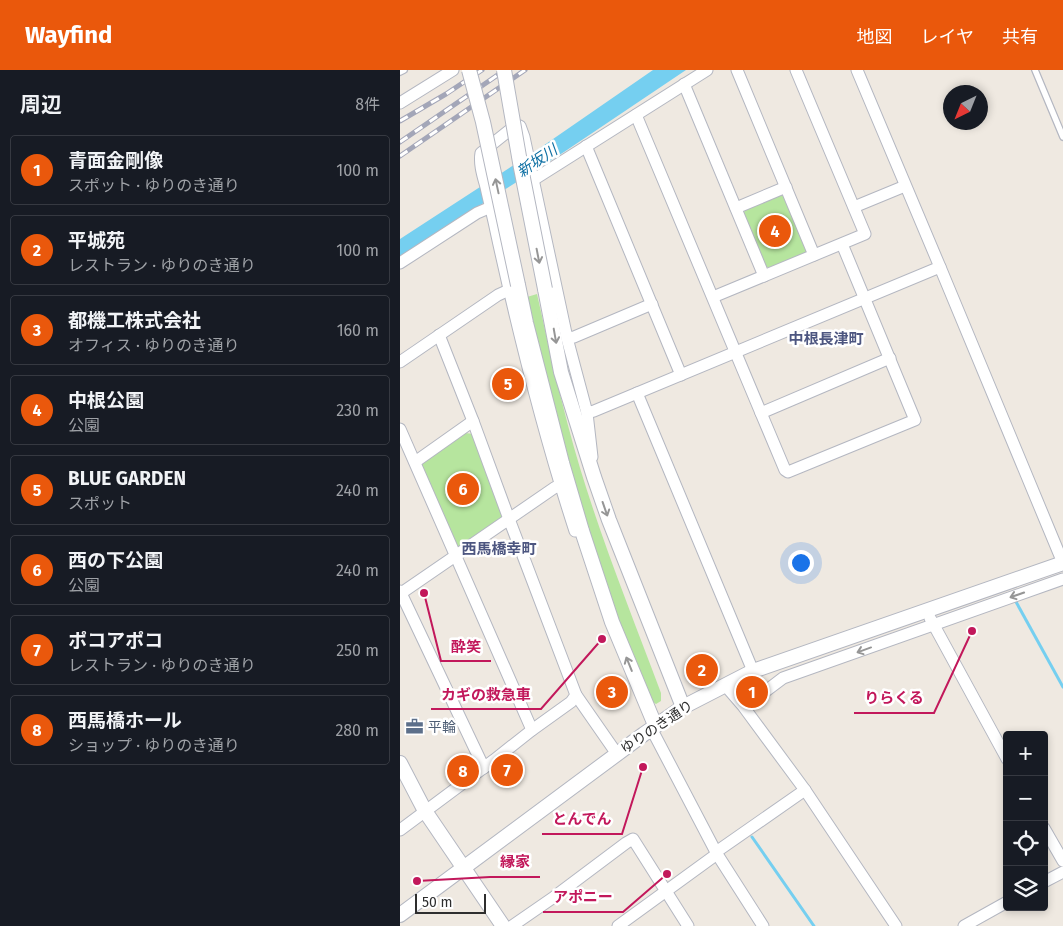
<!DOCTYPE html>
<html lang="ja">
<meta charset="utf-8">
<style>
:root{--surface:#171b24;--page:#242831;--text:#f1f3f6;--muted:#9ea1a6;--line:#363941;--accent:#ea580c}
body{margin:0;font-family:"Fira Sans","Noto Sans JP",sans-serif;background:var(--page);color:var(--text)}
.controls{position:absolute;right:15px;bottom:15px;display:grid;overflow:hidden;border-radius:5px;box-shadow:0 2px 8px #0003}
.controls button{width:45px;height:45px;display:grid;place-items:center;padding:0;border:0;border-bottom:1px solid var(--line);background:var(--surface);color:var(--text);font:25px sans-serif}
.compass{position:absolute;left:543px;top:15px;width:45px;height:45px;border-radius:50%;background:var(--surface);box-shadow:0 2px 8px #0003;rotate:223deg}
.scale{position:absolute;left:15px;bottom:12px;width:71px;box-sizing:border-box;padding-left:5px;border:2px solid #2e2e2e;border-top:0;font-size:14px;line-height:18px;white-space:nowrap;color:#2e2e2e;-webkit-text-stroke:4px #fff;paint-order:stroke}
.you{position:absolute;left:400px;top:492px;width:18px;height:18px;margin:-12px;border:4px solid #fff;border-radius:50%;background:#1a73e8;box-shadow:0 0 0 8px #1a73e833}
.badge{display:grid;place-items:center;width:32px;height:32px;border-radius:50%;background:var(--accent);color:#fff;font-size:16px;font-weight:700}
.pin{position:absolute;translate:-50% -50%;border:2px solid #fff;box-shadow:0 1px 5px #0006}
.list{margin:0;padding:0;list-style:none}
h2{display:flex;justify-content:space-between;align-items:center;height:65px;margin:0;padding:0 20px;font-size:21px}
h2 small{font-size:16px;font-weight:400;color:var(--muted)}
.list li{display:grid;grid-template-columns:32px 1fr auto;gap:15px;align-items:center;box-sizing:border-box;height:70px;margin:0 10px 10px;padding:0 10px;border:1px solid var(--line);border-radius:5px}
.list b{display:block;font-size:19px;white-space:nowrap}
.list p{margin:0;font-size:16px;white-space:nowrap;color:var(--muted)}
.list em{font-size:16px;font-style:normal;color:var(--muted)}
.icon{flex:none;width:28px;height:28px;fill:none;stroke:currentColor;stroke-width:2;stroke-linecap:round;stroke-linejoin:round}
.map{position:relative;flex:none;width:663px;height:856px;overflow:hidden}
header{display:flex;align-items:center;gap:30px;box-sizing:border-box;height:70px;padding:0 25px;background:var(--accent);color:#fff}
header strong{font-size:24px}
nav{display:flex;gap:28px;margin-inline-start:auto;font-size:18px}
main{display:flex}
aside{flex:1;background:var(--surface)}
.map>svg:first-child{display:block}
.green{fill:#b6e59e}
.water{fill:#75cff0}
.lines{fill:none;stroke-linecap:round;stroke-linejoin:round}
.stream{stroke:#75cff0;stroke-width:3}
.service-casing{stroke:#b4b7c1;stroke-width:8}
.minor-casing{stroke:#b4b7c1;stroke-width:13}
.tertiary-casing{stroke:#b4b7c1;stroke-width:16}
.service{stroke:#fff;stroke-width:5.5}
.minor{stroke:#fff;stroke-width:11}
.tertiary{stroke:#fff;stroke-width:14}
.rail-casing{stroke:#a3a6b8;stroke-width:5}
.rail{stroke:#fff;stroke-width:3;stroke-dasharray:9;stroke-linecap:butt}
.tertiary-bridge-casing{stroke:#b4b7c1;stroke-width:16;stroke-linecap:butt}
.tertiary-bridge{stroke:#fff;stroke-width:14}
.oneway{stroke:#969696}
.labels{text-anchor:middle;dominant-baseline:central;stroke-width:5;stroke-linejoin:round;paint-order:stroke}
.service-label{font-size:14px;fill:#4e5e75;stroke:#fff;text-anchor:start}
.street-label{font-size:14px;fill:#2e2e2e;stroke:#fff}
.water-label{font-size:15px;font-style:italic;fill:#0d6fa3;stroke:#fff}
.neighbourhood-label{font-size:15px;font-weight:bold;fill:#4d5680;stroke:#fff}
.leader{fill:none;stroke:#c2185b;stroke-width:2}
.callout-dot{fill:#c2185b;stroke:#fff;stroke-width:2}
.callout-label{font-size:15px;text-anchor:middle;font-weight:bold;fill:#c2185b;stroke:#fff;stroke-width:5;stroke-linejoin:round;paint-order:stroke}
</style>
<header>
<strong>Wayfind</strong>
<nav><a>地図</a><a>レイヤ</a><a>共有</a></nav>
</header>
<main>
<aside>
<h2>周辺<small>8件</small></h2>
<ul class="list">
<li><span class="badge">1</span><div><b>青面金剛像</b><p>スポット · ゆりのき通り</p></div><em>100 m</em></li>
<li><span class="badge">2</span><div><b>平城苑</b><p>レストラン · ゆりのき通り</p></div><em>100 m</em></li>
<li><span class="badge">3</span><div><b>都機工株式会社</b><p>オフィス · ゆりのき通り</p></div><em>160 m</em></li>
<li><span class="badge">4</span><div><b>中根公園</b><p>公園</p></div><em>230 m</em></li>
<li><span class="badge">5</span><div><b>BLUE GARDEN</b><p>スポット</p></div><em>240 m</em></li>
<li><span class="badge">6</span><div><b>西の下公園</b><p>公園</p></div><em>240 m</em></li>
<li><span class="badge">7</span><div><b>ポコアポコ</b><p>レストラン · ゆりのき通り</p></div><em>250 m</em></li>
<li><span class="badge">8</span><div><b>西馬橋ホール</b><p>ショップ · ゆりのき通り</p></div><em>280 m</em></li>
</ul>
</aside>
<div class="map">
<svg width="663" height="856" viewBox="0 0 663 856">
<rect width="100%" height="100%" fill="#efe9e1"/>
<g class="green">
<path d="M377,124L385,127L407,180L406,183L370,197H366L343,143L346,139Z"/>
<path d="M137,224C150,282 163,341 180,398C203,474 233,548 261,623V631L256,634L249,629L216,549L180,437L134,259L127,227Z"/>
<path d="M65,363L74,364L102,442V450L62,477H58L22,396V393Z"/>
</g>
<path class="water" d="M253,0H286L164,82L0,186V169L140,78Z"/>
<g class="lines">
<g class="stream">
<path d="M615,530L663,617"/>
<path d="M352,767L414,856"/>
</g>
<defs>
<g id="service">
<path d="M635,0L663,67"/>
<path d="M0,2L4,0"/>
</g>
<g id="minor">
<path d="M337,0L414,185"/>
<path d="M457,0L540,197L663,493"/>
<path d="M284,14L364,206"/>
<path d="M0,33L53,0"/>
<path d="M236,45L361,343L490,288"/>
<path d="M186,76L281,305"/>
<path d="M133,110L307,0"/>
<path d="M454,137L505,116"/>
<path d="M336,138L386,117"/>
<path d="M0,193L77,143L91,137"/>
<path d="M313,227L465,164L396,0"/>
<path d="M39,265L73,351L109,449L154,418L160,415"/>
<path d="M167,268L174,267L252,234"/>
<path d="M0,292L98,225L109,220"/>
<path d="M237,323L353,601"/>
<path d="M187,343L194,341L540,197"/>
<path d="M361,343L385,400L388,402L515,350L442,174"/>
<path d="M0,359L132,660"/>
<path d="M15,392L73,351"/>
<path d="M175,461C143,363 118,262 96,161C93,146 89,131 86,117C83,106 79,94 81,83L116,55L120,56L124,67L167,268L187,343L192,387"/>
<path d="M0,521L84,698"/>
<path d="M0,524L109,449L176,625L171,632L132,660L94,690L0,760"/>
<path d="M530,548L607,689"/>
<path d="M327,614L330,621L343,636L405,720L496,856"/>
<path d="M176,625L217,684"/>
<path d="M337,628L352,629L358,627L383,608L663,509"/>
<path d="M251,658L317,784L363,856"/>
<path d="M644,758L663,791"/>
<path d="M316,782L405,720"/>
<path d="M644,812L663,802"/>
<path d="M112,856L154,827L226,773L233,769L288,856"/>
<path d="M218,856L317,784"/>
<path d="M564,856L607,832"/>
</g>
<g id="tertiary">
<path d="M118,215L126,253L162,393L182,461L212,552L255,655"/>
<path d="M145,219L161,302L194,407L209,450L283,637"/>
<path d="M0,693L25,741L103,856"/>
<path d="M0,845L244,664L283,637L353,601L663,493"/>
</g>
</defs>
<use href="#service" class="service-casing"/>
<use href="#minor" class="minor-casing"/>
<use href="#tertiary" class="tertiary-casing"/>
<use href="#service" class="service"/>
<use href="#minor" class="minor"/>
<use href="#tertiary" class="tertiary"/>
<defs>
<g id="rail">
<path d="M0,51L46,24L82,0"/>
<path d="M0,72L105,0"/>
<path d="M0,86L125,0"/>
</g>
</defs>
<use href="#rail" class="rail-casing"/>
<use href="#rail" class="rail"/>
<defs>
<g id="tertiary-bridge">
<path d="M69,0L83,52L118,215"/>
<path d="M104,0L121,98L145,219"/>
</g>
</defs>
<use href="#tertiary-bridge" class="tertiary-bridge-casing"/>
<use href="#tertiary-bridge" class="tertiary-bridge"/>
</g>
<defs><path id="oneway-shaft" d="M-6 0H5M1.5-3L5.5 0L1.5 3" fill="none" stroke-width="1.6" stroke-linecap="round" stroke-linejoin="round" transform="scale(1.25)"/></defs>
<g class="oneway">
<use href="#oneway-shaft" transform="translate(97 116) rotate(-102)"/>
<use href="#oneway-shaft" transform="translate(138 186) rotate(79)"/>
<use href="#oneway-shaft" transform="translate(155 266) rotate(80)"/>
<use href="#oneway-shaft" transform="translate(205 439) rotate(71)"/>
<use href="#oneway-shaft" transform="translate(617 525) rotate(161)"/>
<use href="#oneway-shaft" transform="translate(464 580) rotate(160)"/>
<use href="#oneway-shaft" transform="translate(229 594) rotate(-112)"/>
</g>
<defs>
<symbol id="office-bare" viewBox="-9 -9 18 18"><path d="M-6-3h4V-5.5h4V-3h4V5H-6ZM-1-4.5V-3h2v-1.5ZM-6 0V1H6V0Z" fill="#5c6f8a" stroke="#fff" stroke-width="2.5" paint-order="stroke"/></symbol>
</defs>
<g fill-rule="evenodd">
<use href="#office-bare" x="2" y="644" width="25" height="25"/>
</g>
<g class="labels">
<g class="service-label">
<text x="28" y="657">平輪</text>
</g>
<g class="street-label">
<text transform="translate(257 657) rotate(-34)">ゆりのき通り</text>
</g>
<g class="water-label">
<text transform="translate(137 91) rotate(-34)">新坂川</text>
</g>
<g class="neighbourhood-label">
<text x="426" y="269">中根長津町</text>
<text x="99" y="479">西馬橋幸町</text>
</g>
</g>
<path class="leader" d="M24 523L41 591H91M202 569L141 639H31M572 561L534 643H454M243 697L222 764H142M17 811L90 807H140M267 804L223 842H143"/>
<g class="callout-dot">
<circle cx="24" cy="523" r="5"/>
<circle cx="202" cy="569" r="5"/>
<circle cx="572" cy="561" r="5"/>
<circle cx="243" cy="697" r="5"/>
<circle cx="17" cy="811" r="5"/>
<circle cx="267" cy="804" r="5"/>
</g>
<g class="callout-label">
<text x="66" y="582">酔笑</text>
<text x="86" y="630">カギの救急車</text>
<text x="494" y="633">りらくる</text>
<text x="182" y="754">とんでん</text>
<text x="115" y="797">縁家</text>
<text x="183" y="832">アポニー</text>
</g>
</svg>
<div class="controls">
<button>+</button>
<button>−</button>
<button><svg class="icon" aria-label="locate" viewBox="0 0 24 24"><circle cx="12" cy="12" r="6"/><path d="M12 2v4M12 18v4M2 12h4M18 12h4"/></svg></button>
<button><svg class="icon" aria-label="layers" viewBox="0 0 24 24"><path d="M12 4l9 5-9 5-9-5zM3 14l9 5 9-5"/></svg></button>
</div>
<svg class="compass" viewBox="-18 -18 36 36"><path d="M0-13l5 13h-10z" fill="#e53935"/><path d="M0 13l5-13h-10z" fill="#9ea1a6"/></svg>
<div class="scale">50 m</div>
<div class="you"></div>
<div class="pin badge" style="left:352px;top:622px">1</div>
<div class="pin badge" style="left:302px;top:600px">2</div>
<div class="pin badge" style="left:212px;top:622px">3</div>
<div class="pin badge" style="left:375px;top:161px">4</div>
<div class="pin badge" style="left:108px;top:314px">5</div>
<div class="pin badge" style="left:63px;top:419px">6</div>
<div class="pin badge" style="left:107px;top:700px">7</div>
<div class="pin badge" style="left:63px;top:701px">8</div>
</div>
</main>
